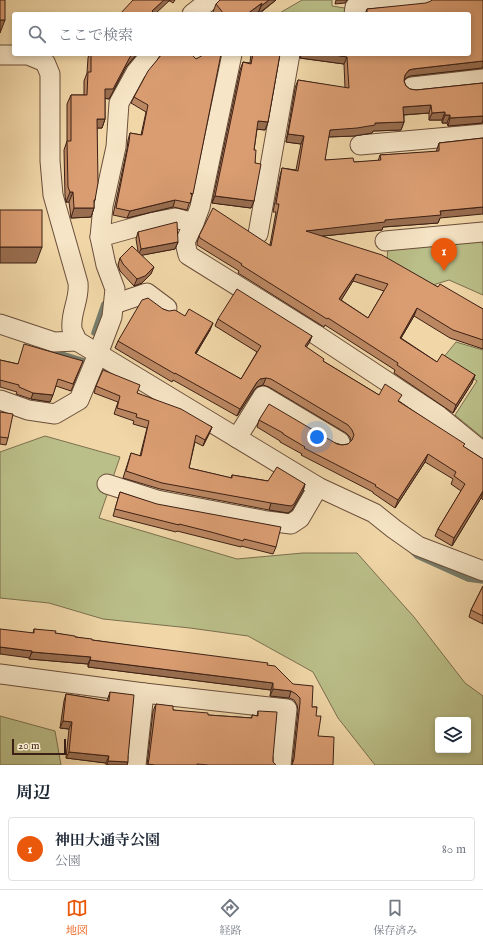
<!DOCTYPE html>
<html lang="ja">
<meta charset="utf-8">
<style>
:root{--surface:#fff;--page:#f6f6f7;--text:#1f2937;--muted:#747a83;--line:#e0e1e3;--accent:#ea580c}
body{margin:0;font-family:"IM FELL English","Noto Serif JP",serif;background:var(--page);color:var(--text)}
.controls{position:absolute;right:12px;bottom:12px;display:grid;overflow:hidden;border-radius:4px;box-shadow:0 2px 6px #0003}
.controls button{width:36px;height:36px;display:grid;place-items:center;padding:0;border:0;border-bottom:1px solid var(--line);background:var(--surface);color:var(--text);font:20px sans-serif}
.scale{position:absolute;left:12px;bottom:10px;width:54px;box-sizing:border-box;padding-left:4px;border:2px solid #3d2015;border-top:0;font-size:11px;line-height:14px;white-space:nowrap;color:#3d2015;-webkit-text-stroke:3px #f6e5c6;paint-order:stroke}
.you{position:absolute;left:317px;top:437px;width:14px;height:14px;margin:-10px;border:3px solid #fff;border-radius:50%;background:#1a73e8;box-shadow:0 0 0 6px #1a73e833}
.badge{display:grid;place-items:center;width:26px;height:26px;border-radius:50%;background:var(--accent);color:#fff;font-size:13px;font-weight:700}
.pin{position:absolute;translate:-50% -33px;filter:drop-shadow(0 1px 2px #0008)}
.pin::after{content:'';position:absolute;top:21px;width:14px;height:12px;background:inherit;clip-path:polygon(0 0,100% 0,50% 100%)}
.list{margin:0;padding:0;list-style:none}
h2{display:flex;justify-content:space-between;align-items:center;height:52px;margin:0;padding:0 16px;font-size:17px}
h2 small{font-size:13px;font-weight:400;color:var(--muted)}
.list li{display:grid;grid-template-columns:26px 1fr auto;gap:12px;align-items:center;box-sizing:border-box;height:64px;margin:0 8px 8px;padding:0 8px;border:1px solid var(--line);border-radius:4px}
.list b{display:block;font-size:15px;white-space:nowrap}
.list p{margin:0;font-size:13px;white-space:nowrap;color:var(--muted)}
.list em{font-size:13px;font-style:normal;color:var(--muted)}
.icon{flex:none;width:22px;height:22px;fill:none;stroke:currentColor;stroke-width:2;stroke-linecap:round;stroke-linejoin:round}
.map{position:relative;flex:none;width:483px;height:765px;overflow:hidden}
.search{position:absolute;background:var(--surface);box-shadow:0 2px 6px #0003;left:12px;right:12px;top:12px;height:44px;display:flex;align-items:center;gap:10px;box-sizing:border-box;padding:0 14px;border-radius:4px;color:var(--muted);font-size:15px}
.sheet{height:124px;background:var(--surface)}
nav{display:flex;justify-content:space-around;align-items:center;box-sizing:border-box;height:56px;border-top:1px solid var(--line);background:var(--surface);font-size:11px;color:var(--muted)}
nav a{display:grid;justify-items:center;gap:2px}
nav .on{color:var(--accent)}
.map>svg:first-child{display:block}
.green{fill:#babe88;stroke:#7c6f4e;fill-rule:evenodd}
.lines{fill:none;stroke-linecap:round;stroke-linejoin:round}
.stream{stroke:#767c6a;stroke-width:5.5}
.minor-casing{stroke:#6a4e3a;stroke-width:21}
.minor{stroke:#f6e5c6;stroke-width:19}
.wall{fill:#bb8762;stroke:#3d2015;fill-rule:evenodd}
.shaded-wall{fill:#996e50;stroke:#3d2015}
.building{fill:#da9d72;stroke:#3d2015;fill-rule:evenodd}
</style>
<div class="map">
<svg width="483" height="765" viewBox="0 0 483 765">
<rect width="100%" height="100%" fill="#f1d7a8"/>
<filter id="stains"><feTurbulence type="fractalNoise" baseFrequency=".005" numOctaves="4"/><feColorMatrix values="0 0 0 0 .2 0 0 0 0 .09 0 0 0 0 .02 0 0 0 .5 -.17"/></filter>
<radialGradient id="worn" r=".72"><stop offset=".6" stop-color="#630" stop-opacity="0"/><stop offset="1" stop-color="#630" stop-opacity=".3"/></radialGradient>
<g class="green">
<path d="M302,0H332V6L351,9L350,14H278Z"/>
<path d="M481,236L483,246V295L449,280L433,285L387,261L388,245Z"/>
<path d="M456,342L483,350V438L455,415L477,381L443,358Z"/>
<path d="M45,436L120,457L99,518L237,559L303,553H357L414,617L465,683L483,696V765H375L338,718L313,672L248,636L190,628L103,619L49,603L0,598V452ZM438,720H468V750H438Z"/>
<path d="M0,716L55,731L61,765H0Z"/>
</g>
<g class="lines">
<g class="stream">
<path d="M94,333L104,304"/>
<path d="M48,350L84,361"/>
<path d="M100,367L117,377"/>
<path d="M412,551L417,556L468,579L483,581"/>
</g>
<defs>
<g id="minor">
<path d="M192,14L210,0"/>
<path d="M354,14L355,7L422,0"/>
<path d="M0,55H28L45,62L50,74V161L53,195L78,283C80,299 70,313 72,329C73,333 76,337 77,341L318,487L374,513L394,529L418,546L483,571"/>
<path d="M412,87L483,79"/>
<path d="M360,145L483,134"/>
<path d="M194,223L185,242L188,255L315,334L439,416L483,452"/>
<path d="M258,234L290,54"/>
<path d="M100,237L154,222L175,218L194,223L200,207L232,54"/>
<path d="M385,241L483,232"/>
<path d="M114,304L147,293L167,308"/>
<path d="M0,324L54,342L77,341"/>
<path d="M0,400L28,410L55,414L79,400L98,354L112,317L115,289L106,265L100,237L103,206L116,147L119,103L136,72L151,54"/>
<path d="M237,438L263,396L340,442"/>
<path d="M107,484L157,500L267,521L291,524L300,518L318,487"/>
<path d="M0,674L144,693L287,709L281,765"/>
<path d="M136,765L144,693"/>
</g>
</defs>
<use href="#minor" class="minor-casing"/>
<use href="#minor" class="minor"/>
</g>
<g class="wall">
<path d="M133,0H175L173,3L170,1Z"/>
<path d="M220,0H276L259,14H258L259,11L255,14H215L213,12L216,4Z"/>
<path d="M483,0V68L410,76L406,78L404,81L406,86L410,89L416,90L483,83V123L448,126L447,123H442V120H429V113L404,115V122L401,130L373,131L372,133L354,136L328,137L325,160L354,162L378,161L380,155L436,152L439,143L483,138L440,218L438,223L383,227L382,230L323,236L438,287L483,309V349L450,338L414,316L401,338L437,362L475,375L472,383L453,413L394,373L395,370L325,325L324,327L238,273L239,271L197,245V243L199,236L270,245L276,212H273L280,176L282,168L296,170L301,144L286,142L295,88L298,80L345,88L344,64L300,58V54H469V14H365L367,9ZM353,281L384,291L368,318L341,300Z"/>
<path d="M89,54H137L126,67L109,99L105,98V119L102,128H97L95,200L94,203V208L91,217L71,218L69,202H66L65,196L64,150L67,141V104L71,95H84V81L87,73L88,58Z"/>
<path d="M161,54H191L192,195L187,210L173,207L127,218L113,215L127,149L128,140L130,133L141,135L146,112L131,103L134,97Z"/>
<path d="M251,54H280L268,122L265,130L257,129L254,150L255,163L254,201L251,208L212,203L240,70L243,62L250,63Z"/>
<path d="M138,232L178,242L175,249L142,255L151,274L142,283L134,286L120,271L118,265L120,258L138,251L136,239Z"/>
<path d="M163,309L210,330L196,354L241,379L257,352L215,326L218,319L312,336L309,343L306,347L323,361L379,395L399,401L464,447L483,459V500L481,498L452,546L435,536L438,529L461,491L451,484L453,479L425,462L395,508L373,493V492L301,455L302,454L280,442V441L257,427L259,420L342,445L348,444L351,441L350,437L346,433L269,387L263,385L257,387L254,390L237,416L173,380L172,382L115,348L118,341Z"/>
<path d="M0,360L18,364L83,361L71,391L56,386L50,402L31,399L16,394L17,392L0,387Z"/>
<path d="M96,386L137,393L212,427L209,434L203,446L195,442L189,468L231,478L232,475L268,481L305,484L303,491L292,510L288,513L269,510L160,489L123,478L131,453L140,456L147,428L133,424L134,421L114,414L118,402L94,393Z"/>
<path d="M0,412L8,438L6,445L0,444Z"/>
<path d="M120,492L276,547L273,554L241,546V547L177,531L176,532L113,516Z"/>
<path d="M483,586V624L469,617L471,610Z"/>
<path d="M34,629L55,633L92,640L267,665L312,707H317L292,765L298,710L297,705L294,700L289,698L270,696L271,690L88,667V664L29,659L33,633Z"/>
<path d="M110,692L128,757L127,765H106V763L66,758L69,729L60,728L64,701L66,694L107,701Z"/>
<path d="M156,704L173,710L208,715L252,718V715L257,716L258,711L273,757V762L276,765H147L153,711Z"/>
</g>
<g class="shaded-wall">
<path d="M164,0H170L155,14H151L152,11Z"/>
<path d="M269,0H276L258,14L261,6Z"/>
<path d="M336,0H347L345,3L335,4Z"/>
<path d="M262,3L259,11L255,14H247Z"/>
<path d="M0,20H5L0,33Z"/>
<path d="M132,54H137L126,67L109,99L102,98L105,89Z"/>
<path d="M302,54H329L347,57L344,64L300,58Z"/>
<path d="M483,61V66L482,68L410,76L406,78L402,82L405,75L409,70L413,69Z"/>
<path d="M431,105L429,113L401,115L403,107Z"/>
<path d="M445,112L442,120H429L432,113Z"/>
<path d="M445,115H450L447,123H442Z"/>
<path d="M483,116V120L482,123L448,126L450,118Z"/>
<path d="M97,119H105L102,128H93Z"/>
<path d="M258,121L268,122L265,130L255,129Z"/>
<path d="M404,122L401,130L373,131L372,133L354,136L327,137L330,130L375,123Z"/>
<path d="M288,134L304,136L301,144L286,142Z"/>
<path d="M70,192H73L69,202H66Z"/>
<path d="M215,196L254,201L251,208L212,203Z"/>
<path d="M175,200L173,207L127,218L130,211Z"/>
<path d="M483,207V214L440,218L438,223L383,227L382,230L303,238L306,231L385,220L440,211Z"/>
<path d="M74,208H94L91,217L71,218Z"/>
<path d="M178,242L175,249L138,256L141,249Z"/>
<path d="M0,247H42L36,263H0Z"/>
<path d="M154,267L151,274L142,283L134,286L137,279Z"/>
<path d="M356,274L353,281L337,307L339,299Z"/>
<path d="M417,308L414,316L397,345L400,338Z"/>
<path d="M213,323L210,330L192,360L195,353Z"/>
<path d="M312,336L309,343L302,354L305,346Z"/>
<path d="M475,375L472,383L453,413L456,405Z"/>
<path d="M266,378L263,385L257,387L254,390L237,416L240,409L257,382L260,379Z"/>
<path d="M33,393L53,395L50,402L31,399Z"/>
<path d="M212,427L209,434L203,446L205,440Z"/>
<path d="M428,454L425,462L395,508L398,500Z"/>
<path d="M305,484L303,491L292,510L288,513L269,510L271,503Z"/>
<path d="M483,491L481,498L452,546L454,538Z"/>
<path d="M0,647L32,651L30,658L0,654Z"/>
<path d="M32,652L91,657L88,664L29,659Z"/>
<path d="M90,660L273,683L271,690L88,667Z"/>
<path d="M273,689L291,691L289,698L270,696Z"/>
<path d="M63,721L72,722L69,729L60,728Z"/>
<path d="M69,752L109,756L106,763L66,758Z"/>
<path d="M108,761L128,762L127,765H107Z"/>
</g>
<g class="building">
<rect x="0" y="0" width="5" height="20"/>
<path d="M133,0H164L152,11L155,14H120Z"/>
<path d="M220,0H269L261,6L262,3L247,14H224L216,4Z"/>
<path d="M432,0H483V61L413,69L409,70L405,75L404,81L406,86L410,89L416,90L483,83V116L450,118V115H445V112L432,113L431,105L403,107L404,122L375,123V125L357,128L330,130L325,160L353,158L354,162L381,160L380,155L439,151V143L483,138V207L440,211L441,215L385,220V222L306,231L382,255L438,287L440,284L483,309V340L453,330L417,308L400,338L437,362L442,354L475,375L456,405L397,365L398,363L328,318L327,319L241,265L242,264L200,238L199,236L213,208L271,246L279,204H276L282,168L298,171L304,136L288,134L298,80L349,88L347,57L329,54H469V14H367V9L426,3L431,1ZM356,274L388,284L368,318L339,299Z"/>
<path d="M91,54H132L130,57L113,89H105V119H97L98,183L95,200H94V208H74L73,192H70L68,187L67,141H71V95H87L88,72H91Z"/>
<path d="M162,54H191L196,59L205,54H221L193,194L190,193L192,195L190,203L175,200L130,211L116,208L129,142L130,133L142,135L148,105L134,97L148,71Z"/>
<path d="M253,54H280L268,122L258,121L254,150H256L255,163L261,164L254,201L215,196L243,62L251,64Z"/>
<rect x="0" y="210" width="42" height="37"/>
<path d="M177,222L178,242L141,249L138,232Z"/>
<path d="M132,246L154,267L145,276L137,279L123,264L120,258Z"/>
<path d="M237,289L312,336L305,346L324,359L323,361L379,395L385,384L402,395L398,401L465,444L463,446L483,459V491L454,538L438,529L465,484L454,476L456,472L428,454L398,500L375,486L376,485L304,448L305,447L283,434V433L259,420L269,404L337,444L342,445L348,444L352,440L354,435L352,430L348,425L271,379L266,378L260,379L257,382L240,409L175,373V374L118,341L142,300L148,298L163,309L169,311L175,310L185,316L189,309L213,323L195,353L241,379L261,346L218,319Z"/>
<path d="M24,344L83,361L73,384L58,379L53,395L33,393L19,387V385L0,380V360L18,364Z"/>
<path d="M103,370L140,385L137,393L181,409L212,427L205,440L196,435L189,468L232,478V475L268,481L277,467L305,484L294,504L291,506L271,503L162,483L126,471L131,453L141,456L149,421L136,417L137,414L117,408L120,396L96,386Z"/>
<path d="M0,412L13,414L8,438L0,437Z"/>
<path d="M120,492L157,504L281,527L276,547L244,539L243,541L211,532L179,524V525L115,509Z"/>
<path d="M483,586V616L471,610Z"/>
<path d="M0,629L34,633V629L56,631L55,633L75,636V637L92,639V640L268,663L267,665L275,666L293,684L313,686L312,707H317L316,716H321L318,736L334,737L333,765H292L294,759L300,703V698L296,694L291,691L273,689V683L90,660L91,657L32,652V651L0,647Z"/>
<path d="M110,692L134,695L128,757V762L108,761L109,756L69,752L72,722L63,721L66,694L109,701Z"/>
<path d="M156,704L173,706V710L208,713V715L252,718V715L258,716V711L277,712L273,757V762L276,765H209L197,764V765H155L148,764L149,759Z"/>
</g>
<rect width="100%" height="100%" filter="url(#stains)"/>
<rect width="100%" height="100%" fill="url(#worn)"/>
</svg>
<div class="controls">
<button><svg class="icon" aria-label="layers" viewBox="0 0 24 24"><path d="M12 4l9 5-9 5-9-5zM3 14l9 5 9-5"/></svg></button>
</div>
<div class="scale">20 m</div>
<div class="you"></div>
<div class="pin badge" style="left:444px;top:271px">1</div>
<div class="search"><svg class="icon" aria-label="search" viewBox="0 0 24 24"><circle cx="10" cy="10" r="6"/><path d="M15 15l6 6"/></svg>ここで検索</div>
</div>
<section class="sheet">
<h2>周辺<small></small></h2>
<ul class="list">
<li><span class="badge">1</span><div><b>神田大通寺公園</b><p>公園</p></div><em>80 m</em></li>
</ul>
</section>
<nav>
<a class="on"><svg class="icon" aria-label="map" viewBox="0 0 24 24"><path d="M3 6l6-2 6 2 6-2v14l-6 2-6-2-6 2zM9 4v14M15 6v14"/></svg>地図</a>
<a><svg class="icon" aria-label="directions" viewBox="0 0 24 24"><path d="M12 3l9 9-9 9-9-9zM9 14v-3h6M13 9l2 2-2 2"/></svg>経路</a>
<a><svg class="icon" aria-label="saved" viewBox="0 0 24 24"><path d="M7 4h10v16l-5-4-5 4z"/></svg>保存済み</a>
</nav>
